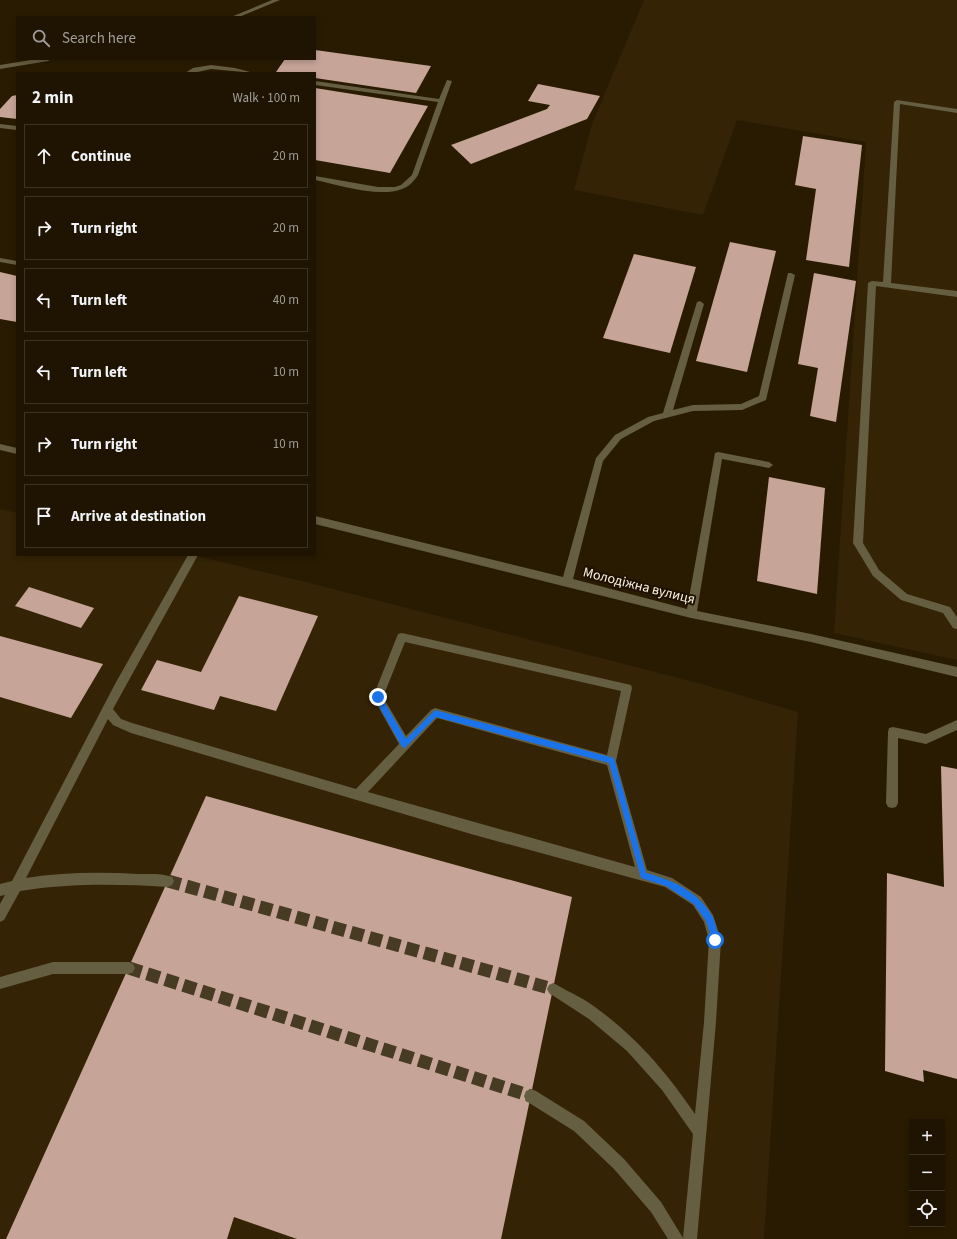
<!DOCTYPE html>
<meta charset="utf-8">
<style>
:root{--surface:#1f1402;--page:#2c2111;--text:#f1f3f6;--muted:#a19e99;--line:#3c3324}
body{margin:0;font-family:"Source Sans 3",sans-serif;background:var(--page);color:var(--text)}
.controls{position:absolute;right:12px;bottom:12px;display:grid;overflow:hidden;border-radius:0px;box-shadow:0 2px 6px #0003}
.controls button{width:36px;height:36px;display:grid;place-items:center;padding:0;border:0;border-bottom:1px solid var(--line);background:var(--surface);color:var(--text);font:20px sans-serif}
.stop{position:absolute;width:12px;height:12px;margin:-9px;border:3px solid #1a73e8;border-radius:50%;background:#fff}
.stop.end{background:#1a73e8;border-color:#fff;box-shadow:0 1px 4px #0008}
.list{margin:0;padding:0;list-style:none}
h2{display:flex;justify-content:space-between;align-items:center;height:52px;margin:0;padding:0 16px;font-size:17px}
h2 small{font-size:13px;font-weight:400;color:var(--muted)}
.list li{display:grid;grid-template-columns:26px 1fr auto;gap:12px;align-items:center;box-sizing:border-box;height:64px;margin:0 8px 8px;padding:0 8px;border:1px solid var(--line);border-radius:0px}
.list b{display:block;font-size:15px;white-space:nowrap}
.list em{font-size:13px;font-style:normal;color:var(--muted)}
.icon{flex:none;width:22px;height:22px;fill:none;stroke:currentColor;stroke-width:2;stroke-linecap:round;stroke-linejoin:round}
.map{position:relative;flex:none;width:957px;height:1239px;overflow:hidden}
.search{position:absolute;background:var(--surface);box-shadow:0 2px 6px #0003;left:16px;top:16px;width:300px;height:44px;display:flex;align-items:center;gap:10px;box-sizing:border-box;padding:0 14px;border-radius:0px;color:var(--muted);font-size:15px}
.panel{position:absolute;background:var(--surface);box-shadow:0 2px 6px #0003;left:16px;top:72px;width:300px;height:484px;border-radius:0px}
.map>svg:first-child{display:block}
.built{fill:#342305}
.building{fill:#c6a497}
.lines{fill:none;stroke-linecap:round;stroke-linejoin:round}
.minor-tunnel{stroke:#483b24;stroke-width:13;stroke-dasharray:13 6;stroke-linecap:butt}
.minor{fill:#665e40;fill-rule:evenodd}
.route{fill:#1a73e8}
.labels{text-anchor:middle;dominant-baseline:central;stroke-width:4;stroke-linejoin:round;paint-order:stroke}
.street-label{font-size:14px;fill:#fbf2e3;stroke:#1f1100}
</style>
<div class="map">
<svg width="957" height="1239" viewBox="0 0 957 1239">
<rect width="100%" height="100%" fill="#291b02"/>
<g class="built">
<path d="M644,0H957V660L834,633L866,142L737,120L703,215L574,190L592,124Z"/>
<path d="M0,509L17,513V555H192L306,582L702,684L798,712L764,1239H0Z"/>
</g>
<g class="building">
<path d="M315,50L431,66L416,93L315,78V73L276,72L285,59H315Z"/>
<path d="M538,84L600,96L587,119L471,164L451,145L547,109L550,105L528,101Z"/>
<path d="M315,88L428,106L390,173L315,160Z"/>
<path d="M17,95V119L0,117V109L12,96Z"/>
<path d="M803,136L862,145L849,267L806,260L816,189L795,185Z"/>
<path d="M730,242L776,251L747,372L696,361Z"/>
<path d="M634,254L696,267L670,353L603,338Z"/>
<path d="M0,272L17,276V322L0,319Z"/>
<path d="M814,273L856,281L836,422L810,416L818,368L798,364Z"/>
<path d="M769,477L825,488L817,594L757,581Z"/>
<path d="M29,587L94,608L81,628L15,606Z"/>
<path d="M239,596L318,616L276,711L220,696L214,710L141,690L157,660L201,672Z"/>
<path d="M0,636L103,664L71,718L0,697Z"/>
<path d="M941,766L957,769V1079L923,1070L924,1082L885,1071L887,873L944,887Z"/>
<path d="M206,796L572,897L501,1239H297L234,1217L227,1239H6Z"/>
</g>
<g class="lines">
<g class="minor-tunnel">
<path d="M168,881L553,989"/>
<path d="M129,968L531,1096"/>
</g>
<g class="minor">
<path d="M272,0H280L239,17H231Z"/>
<path d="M37,59H51L48,61L0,69V65Z"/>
<path d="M211,65L235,68L254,73L211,69L193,73H185L193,68Z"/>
<path d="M447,80L452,81L418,175C414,181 409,187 402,189C379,198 339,185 315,180V176L378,187H395L401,185L412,175L438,102L315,85V81L439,99Z"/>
<path d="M897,100L957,109V113L900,104L891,283L957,291V297L876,286L863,543L879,570L907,594L950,607L957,617V629L953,628L943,613L901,600L873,576L853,543L868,283L872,281L883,282L894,102Z"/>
<path d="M0,124L17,126V130L0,128Z"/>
<path d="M0,258L17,261V265L0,262Z"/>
<path d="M788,273H791L795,275L766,400L742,410L693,411L654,421L621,439L603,461L573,579L687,609L715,453L718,452L769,462L773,465L769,468L722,459L697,611L811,634L957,667V677L811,642L691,618L315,524V516L563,577L596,458L615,435L648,417L663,413L697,302L700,301L704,304L673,410L693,405L741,404L759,396Z"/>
<path d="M0,444L17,448V454L0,450Z"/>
<path d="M188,555H198L113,709L121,719L132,723L356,789L399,744L373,697L398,634L402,633L631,685L632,688L616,761L647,870L672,878L701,897L713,915L721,940L716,1022L697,1239H668L651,1212L614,1169L574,1131L526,1101L524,1096L526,1091L531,1089L536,1091L584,1121L624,1159L661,1202L683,1238L693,1134L662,1090L627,1051L589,1019L549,993L547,989L549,985L553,983L557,985C571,993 587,1000 599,1010C639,1040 667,1073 695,1114L704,1022L709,940L704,922L693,905L665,887L471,834L131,733L113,725L108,719L26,878C63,872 101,872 139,874C149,874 162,873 172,877L174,881L172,885L168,887C118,884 70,883 20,891L4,920L0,922V904L5,895L0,896V884L12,881L115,684ZM405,642L621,691L607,755L435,708L431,710L406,736L383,697ZM437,718L607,765L635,867L368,792Z"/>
<path d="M957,720V730L926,744L898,738V803L896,807L892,808L888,807L886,803L888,732L889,728L893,727L926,734Z"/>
<path d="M53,962H129L133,964L135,968L133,972L129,974H53L0,989V977Z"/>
</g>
</g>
<path class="route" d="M378,694L380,695L406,739L435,710L614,758L646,873C672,880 698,891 712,916C716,923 717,932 719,940L718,942H713L706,921L694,904L666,886L641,878L609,763L436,717L405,748L402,747L375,699V695Z"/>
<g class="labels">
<g class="street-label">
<text transform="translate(639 586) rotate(14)">Молодіжна вулиця</text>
</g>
</g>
</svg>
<div class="controls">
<button>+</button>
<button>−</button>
<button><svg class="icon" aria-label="locate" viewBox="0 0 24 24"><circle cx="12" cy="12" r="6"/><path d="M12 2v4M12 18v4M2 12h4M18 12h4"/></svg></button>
</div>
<div class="stop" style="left:715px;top:940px"></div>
<div class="stop end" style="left:378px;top:697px"></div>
<div class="search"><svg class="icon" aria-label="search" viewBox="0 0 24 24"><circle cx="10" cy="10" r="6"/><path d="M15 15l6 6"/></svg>Search here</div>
<section class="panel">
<h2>2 min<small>Walk · 100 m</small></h2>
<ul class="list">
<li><svg class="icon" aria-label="ahead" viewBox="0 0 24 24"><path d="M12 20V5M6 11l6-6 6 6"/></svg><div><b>Continue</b></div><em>20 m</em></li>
<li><svg class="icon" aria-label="right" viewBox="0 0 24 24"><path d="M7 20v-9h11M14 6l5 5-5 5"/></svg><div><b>Turn right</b></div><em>20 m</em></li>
<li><svg class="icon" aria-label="left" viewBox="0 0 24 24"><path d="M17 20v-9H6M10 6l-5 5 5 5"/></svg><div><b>Turn left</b></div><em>40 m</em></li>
<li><svg class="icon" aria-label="left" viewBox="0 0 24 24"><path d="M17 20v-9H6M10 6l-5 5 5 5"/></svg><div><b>Turn left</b></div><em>10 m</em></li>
<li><svg class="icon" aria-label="right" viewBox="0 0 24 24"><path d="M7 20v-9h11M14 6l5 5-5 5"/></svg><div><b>Turn right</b></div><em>10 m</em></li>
<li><svg class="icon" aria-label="arrive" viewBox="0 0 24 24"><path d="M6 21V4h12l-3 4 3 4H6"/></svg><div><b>Arrive at destination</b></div></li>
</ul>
</section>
</div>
